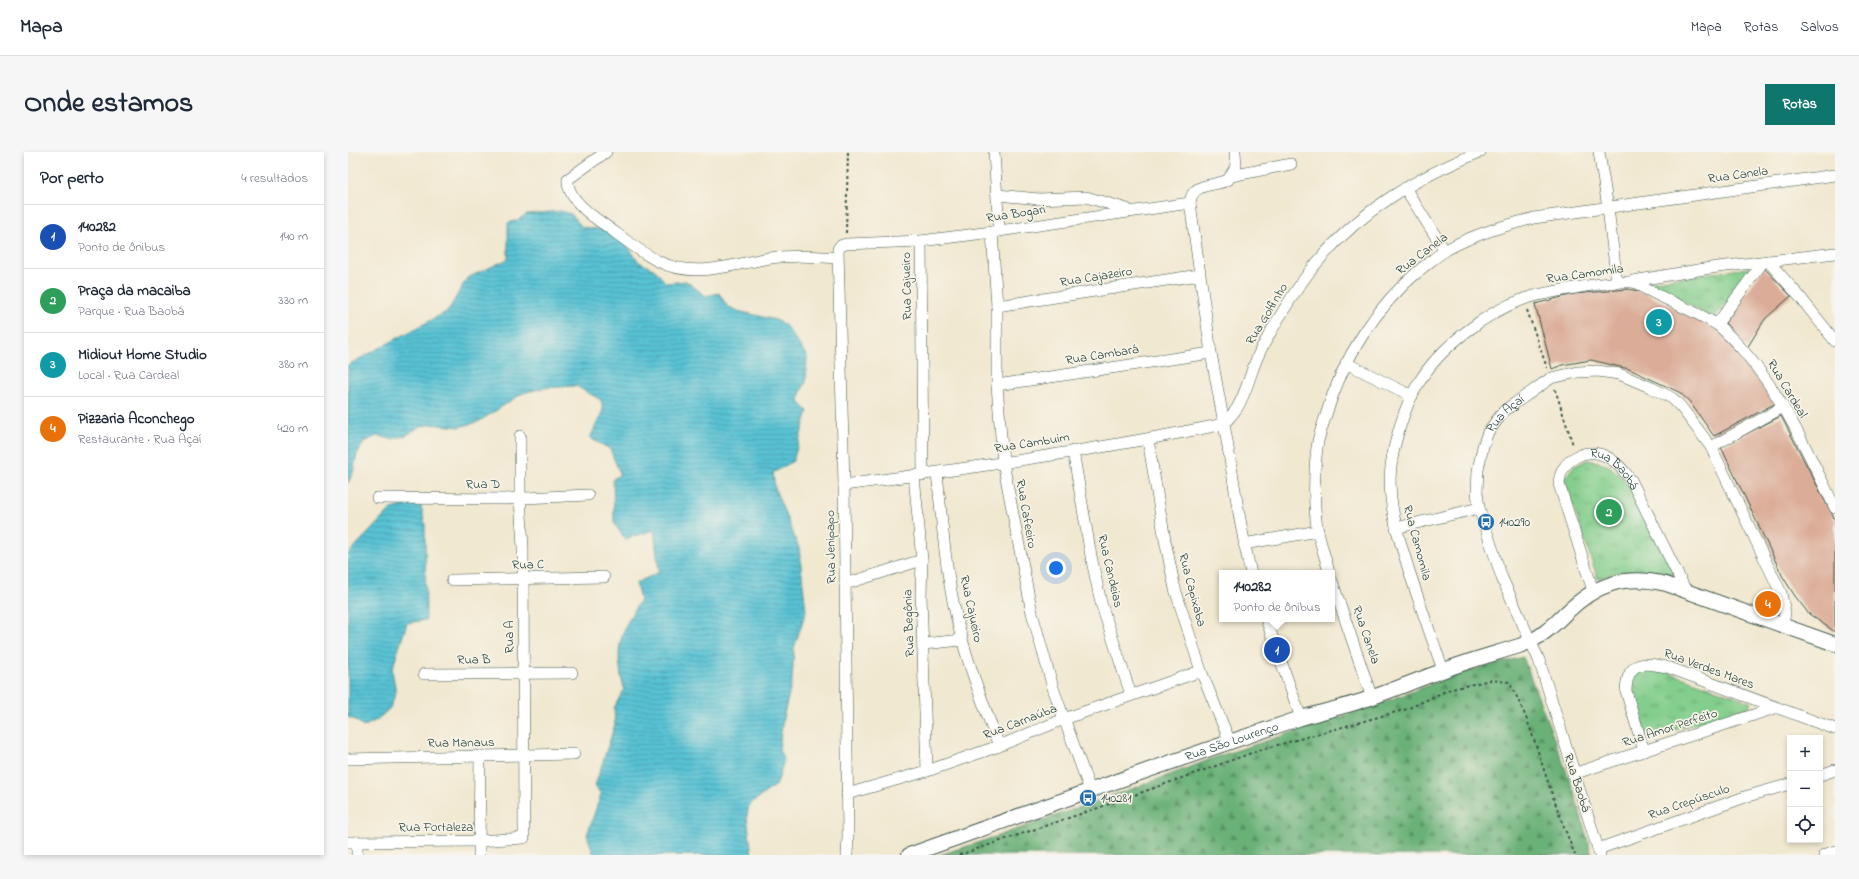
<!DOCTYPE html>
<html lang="pt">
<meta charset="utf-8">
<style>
:root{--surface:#fff;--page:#f6f6f7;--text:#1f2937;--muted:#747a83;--line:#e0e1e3;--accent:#0f766e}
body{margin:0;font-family:"Indie Flower",sans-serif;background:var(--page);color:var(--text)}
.controls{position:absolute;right:12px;bottom:12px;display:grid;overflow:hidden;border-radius:0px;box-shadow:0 2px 6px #0003}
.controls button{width:36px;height:36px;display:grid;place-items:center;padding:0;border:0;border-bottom:1px solid var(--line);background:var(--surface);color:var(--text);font:20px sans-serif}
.you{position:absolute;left:708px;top:416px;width:14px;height:14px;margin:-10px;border:3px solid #fff;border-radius:50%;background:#1a73e8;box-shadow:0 0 0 6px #1a73e833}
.badge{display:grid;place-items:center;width:26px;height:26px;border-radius:50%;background:var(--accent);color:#fff;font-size:13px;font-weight:700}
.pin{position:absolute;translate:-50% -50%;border:2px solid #fff;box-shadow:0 1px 4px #0006}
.popup{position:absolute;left:871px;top:418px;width:116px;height:52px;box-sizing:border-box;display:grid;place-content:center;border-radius:0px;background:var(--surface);filter:drop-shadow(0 1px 3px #0005);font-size:13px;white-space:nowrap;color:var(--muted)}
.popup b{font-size:15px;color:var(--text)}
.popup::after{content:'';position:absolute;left:50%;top:100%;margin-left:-8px;border:8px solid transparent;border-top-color:var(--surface)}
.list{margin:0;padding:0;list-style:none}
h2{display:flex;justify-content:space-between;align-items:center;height:52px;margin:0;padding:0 16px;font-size:17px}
h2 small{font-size:13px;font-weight:400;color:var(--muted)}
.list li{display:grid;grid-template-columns:26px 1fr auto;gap:12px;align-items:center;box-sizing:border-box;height:64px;padding:0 16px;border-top:1px solid var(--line)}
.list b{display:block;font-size:15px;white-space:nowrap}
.list p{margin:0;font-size:13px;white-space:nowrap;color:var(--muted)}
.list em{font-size:13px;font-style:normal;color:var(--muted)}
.icon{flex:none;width:22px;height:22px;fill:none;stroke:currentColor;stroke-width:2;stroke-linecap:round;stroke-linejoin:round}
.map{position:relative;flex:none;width:1487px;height:703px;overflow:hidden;border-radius:0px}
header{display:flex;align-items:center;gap:24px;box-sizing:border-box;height:56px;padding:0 20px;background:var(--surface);border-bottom:1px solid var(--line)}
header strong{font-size:19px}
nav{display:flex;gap:22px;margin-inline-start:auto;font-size:14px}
.intro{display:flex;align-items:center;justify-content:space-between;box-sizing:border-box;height:96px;padding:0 24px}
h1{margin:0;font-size:28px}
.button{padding:10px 18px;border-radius:0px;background:var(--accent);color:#fff;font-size:14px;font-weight:700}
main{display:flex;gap:24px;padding:0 24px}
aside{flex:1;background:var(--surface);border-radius:0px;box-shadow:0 2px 6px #0003}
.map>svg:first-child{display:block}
.grass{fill:url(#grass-tufts);stroke:#518660}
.forest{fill:url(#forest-firs);stroke:#447756}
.water{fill:url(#water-rules);stroke:#3c8084}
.building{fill:#dbad99}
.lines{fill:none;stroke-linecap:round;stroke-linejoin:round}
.minor-casing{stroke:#3e574b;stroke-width:12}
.tertiary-casing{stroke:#3e574b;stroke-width:16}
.path{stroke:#3e574b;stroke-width:2;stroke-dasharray:3 3;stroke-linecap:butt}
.minor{stroke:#fff;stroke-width:11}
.tertiary{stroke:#fff;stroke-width:14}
.labels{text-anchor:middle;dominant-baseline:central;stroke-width:3.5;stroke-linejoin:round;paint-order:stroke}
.street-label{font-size:13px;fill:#1f3d34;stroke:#f7f3e8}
.poi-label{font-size:13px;fill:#1f3d34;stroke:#f7f3e8;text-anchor:start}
</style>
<header>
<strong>Mapa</strong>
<nav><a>Mapa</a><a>Rotas</a><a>Salvos</a></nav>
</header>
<div class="intro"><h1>Onde estamos</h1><a class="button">Rotas</a></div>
<main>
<aside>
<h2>Por perto<small>4 resultados</small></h2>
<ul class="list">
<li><span class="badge" style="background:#1a4fb4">1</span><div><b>140282</b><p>Ponto de ônibus</p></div><em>140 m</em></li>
<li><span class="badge" style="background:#2e9e5b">2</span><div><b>Praça da macaiba</b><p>Parque · Rua Baobá</p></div><em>330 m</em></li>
<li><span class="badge" style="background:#0f9aa8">3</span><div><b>Midiout Home Studio</b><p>Local · Rua Cardeal</p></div><em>380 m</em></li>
<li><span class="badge" style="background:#e8710a">4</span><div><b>Pizzaria Aconchego</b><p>Restaurante · Rua Açaí</p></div><em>420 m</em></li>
</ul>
</aside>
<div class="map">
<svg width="1487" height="703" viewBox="0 0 1487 703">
<defs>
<pattern id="grass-tufts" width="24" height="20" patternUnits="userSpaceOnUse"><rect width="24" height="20" fill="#83ce8c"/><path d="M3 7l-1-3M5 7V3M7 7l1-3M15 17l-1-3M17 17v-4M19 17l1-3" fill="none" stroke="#6ba873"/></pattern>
<pattern id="forest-firs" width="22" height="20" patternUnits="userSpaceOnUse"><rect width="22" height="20" fill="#6ab178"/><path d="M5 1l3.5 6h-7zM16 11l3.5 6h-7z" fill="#579163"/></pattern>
<pattern id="water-rules" width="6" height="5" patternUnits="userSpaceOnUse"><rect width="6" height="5" fill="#58c2d4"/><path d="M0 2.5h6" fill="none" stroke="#489fad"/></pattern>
</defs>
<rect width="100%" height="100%" fill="#f7f3e8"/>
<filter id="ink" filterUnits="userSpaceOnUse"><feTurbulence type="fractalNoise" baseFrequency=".025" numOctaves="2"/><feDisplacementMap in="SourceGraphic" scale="8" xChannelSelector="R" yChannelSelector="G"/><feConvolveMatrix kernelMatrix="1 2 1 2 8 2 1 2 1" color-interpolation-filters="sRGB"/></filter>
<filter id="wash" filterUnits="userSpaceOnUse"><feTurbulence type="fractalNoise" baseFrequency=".012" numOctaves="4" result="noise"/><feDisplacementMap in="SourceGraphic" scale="16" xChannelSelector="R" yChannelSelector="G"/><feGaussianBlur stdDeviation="0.9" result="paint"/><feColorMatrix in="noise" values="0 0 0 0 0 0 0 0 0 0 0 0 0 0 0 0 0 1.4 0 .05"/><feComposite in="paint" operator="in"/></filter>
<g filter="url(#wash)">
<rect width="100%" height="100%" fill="#f1e8d0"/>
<g class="grass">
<path d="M1408,115L1365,166L1300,130Z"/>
<path d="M1239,308C1244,309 1252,310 1257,312C1285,324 1313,395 1327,422C1299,419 1276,415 1250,427L1216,327L1225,315Z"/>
<path d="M1305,515L1403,550L1401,555L1300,586L1282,536L1284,521Z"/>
</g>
<path class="forest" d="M1175,505L1226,639L1244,703H591L644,686L786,636L871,604L1020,556L1113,521Z"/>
<g class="water">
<path d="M213,59L223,62L234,75L264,79L278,92L291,110L307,118L318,131L338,129L358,144L371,141L379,154L390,159L428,168L437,173L459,204L458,230L453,239L451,250L460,259L445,309L425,321L427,337L451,396L458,459L446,496L444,530L435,566L431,598L436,608L429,632L401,653L399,664L404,703H246L239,683L253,642L247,634L267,572L266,556L276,537C266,496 271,483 292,448L288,431L311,420L306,378L277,387L266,371L265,327L272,322L262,297L242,286L255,258L253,248L228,234L195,236L175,241L130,270L111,275L83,272L72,275L57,284L44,287L29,284L16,290L9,302L5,320L0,331V213L100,159L119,126L160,107V71L170,68L179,62Z"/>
<path d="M61,352L73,354L77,372L78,468L59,471L44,518L48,540L42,556L29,568L15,575L8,568L0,565V402L43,357Z"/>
</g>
<g id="blocks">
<g class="building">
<path d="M1416,116L1443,144L1417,167L1399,196L1377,171Z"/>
<path d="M1280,137L1295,140L1360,173L1378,185L1398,207L1428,251L1366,284L1341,249L1331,240L1281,217L1243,208L1214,213L1204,217L1187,152L1226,142Z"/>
<path d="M1433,264L1487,368V480L1461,462L1447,444L1435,425L1373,295Z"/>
</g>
</g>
</g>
<g filter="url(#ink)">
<use href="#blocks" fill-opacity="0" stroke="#3e574b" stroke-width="1"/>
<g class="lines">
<defs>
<g id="minor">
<path d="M258,0L220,27C218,44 241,62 254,71C270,82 294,102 312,110C347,127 386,112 422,106C445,103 467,104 489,106"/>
<path d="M646,0L651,79"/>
<path d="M1251,0L1260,56L1269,131"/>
<path d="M883,24L943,12"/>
<path d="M1057,36L1097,99"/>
<path d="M650,43L691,47L738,45L779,57"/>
<path d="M644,80L649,154V233L655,310L684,461L705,536L742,638"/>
<path d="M573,89L575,323"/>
<path d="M1420,109L1452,145L1487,189"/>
<path d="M1285,129L1362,116L1487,101"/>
<path d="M649,154L851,123"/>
<path d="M1369,172L1415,110"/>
<path d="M998,211L1064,244"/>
<path d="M649,233L863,201"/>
<path d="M800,288L817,388L827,437L853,519L882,590"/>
<path d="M1363,295L1435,255"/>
<path d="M725,299L743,404L753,451L783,543"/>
<path d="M589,321C594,368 597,417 608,463C618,508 635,551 651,594"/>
<path d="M566,324L574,408L573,443L579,619"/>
<path d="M496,333C623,316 750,298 876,272L863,201L842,51C844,30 865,35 880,28L888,14L887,0"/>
<path d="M29,346L155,347L240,343"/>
<path d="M1048,376L1131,356"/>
<path d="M896,392L970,379"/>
<path d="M903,421C891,372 885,322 876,272C880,267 885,262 889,256C901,236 904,211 916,192C931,165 947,137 967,113C1012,58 1068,26 1132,0"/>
<path d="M981,421C978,407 973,394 970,380C965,358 966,312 970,289C972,281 975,272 978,263C995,206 1028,154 1074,116C1082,110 1090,103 1098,98C1126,82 1156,74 1186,66L1487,23"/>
<path d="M104,428L256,425"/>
<path d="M984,429L1024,546"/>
<path d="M497,432L574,408"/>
<path id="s1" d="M1245,439L1211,332C1212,307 1239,293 1261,306C1270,311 1277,320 1283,328L1338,439"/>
<path d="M918,467L953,566"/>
<path d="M575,492L614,488"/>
<path d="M1095,518C1083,483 1070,448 1059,412C1049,381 1039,347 1043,314C1046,290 1057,253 1070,232C1090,197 1138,160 1176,147C1193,141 1210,139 1227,136C1244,133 1266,129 1283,130C1288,130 1294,134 1298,137C1320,149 1347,159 1368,172C1377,178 1385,188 1393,196C1434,242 1460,300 1487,356"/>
<path d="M76,522L224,521"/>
<path d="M1296,599L1278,539C1279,507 1297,510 1322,516L1487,577"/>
<path d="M0,607L226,602"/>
<path d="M1225,622L1427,556"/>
<path d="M1472,623L1487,618"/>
<path d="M499,642L579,619L651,594L716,567L853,519"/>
<path d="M0,690L131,689L176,686L175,395L172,346V284"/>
<path d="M1250,697L1400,644L1442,632"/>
<path d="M9,703V690"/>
<path d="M131,703L132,604"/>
<path d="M499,703L500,685L496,333L490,97L492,94L498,92L573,89L644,80L842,51"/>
<path id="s2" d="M1252,703L1191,508L1154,426L1131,356L1129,340L1130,318L1135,294L1140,280L1156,259L1203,226L1230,220L1250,219L1271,222L1304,236L1324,246L1333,255L1363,295L1433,441L1437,461L1435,472"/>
<path d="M1476,703L1487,699"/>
</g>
<g id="tertiary">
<path id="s3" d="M561,703C690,657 820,610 950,567C975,559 1001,554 1025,545C1048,537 1071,527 1094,519C1119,509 1146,502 1171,494C1190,488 1204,475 1218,461C1248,432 1276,422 1318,432L1487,492"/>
</g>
</defs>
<use href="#minor" class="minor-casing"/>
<use href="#tertiary" class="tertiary-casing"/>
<g class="path">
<path d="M498,81L500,0"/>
<path d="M1179,158L1199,216"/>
<path d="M1207,237L1225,293"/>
<path d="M611,703L750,656L912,598L1059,557L1100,538L1142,528L1161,530C1180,563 1189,598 1201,633C1209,657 1218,680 1227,703"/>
</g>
<use href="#minor" class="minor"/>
<use href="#tertiary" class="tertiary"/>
</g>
</g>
<defs>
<symbol id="bus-disc" viewBox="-11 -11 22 22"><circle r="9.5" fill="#1f6fb2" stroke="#f7f3e8"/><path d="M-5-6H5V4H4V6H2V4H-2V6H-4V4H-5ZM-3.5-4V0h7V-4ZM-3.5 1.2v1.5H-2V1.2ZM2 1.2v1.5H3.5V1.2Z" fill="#fff"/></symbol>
</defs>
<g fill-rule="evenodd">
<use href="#bus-disc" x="1128" y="360" width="20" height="20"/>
<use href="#bus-disc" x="730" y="636" width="20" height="20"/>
</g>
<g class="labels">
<g class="street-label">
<text transform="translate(1390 23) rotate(-8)">Rua Canela</text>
<text transform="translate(668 62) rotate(-9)">Rua Bogari</text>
<text transform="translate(1074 102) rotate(-37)">Rua Canela</text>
<text transform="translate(1237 122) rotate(-8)">Rua Camomila</text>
<text transform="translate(748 125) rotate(-9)">Rua Cajazeiro</text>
<text transform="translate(559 134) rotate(-91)">Rua Cajueiro</text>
<text transform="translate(919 162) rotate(-59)">Rua Golfinho</text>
<text transform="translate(754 203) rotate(-9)">Rua Cambará</text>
<text transform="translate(1439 237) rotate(59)">Rua Cardeal</text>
<text stroke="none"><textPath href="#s2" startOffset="471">Rua Açaí</textPath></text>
<text transform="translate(684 291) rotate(-9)">Rua Cambuim</text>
<text stroke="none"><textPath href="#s1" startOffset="191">Rua Baobá</textPath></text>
<text x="135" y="332">Rua D</text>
<text transform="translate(678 362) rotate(80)">Rua Cafeeiro</text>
<text transform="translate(1069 391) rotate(75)">Rua Camomila</text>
<text transform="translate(483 395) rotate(-91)">Rua Jenipapo</text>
<text transform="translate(180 413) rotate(-1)">Rua C</text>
<text transform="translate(762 419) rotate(77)">Rua Candeias</text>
<text transform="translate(844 438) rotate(75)">Rua Capixaba</text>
<text transform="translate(623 457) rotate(78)">Rua Cajueiro</text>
<text transform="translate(561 471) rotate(-92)">Rua Begônia</text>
<text transform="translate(1018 483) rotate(71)">Rua Canela</text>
<text transform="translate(161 485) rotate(-90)">Rua A</text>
<text transform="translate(126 508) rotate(-1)">Rua B</text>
<text transform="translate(1361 517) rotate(20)">Rua Verdes Mares</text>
<text transform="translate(672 570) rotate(-21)">Rua Carnaúba</text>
<text transform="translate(1322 576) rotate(-18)">Rua Amor Perfeito</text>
<text stroke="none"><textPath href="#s3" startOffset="342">Rua São Lourenço</textPath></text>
<text transform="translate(113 591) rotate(-1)">Rua Manaus</text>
<text transform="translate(1229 631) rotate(72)">Rua Baobá</text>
<text transform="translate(1341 650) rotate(-19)">Rua Crepúsculo</text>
<text x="88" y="675">Rua Fortaleza</text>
</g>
<g class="poi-label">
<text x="1151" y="370">140290</text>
<text x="753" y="646">140281</text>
</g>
</g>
</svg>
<div class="controls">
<button>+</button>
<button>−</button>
<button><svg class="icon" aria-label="locate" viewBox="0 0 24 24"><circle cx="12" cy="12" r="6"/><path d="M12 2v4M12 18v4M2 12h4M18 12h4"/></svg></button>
</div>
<div class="you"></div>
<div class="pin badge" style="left:929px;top:498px;background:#1a4fb4">1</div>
<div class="popup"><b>140282</b>Ponto de ônibus</div>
<div class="pin badge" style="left:1261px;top:360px;background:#2e9e5b">2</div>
<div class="pin badge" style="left:1311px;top:170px;background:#0f9aa8">3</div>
<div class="pin badge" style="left:1420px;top:452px;background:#e8710a">4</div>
</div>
</main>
